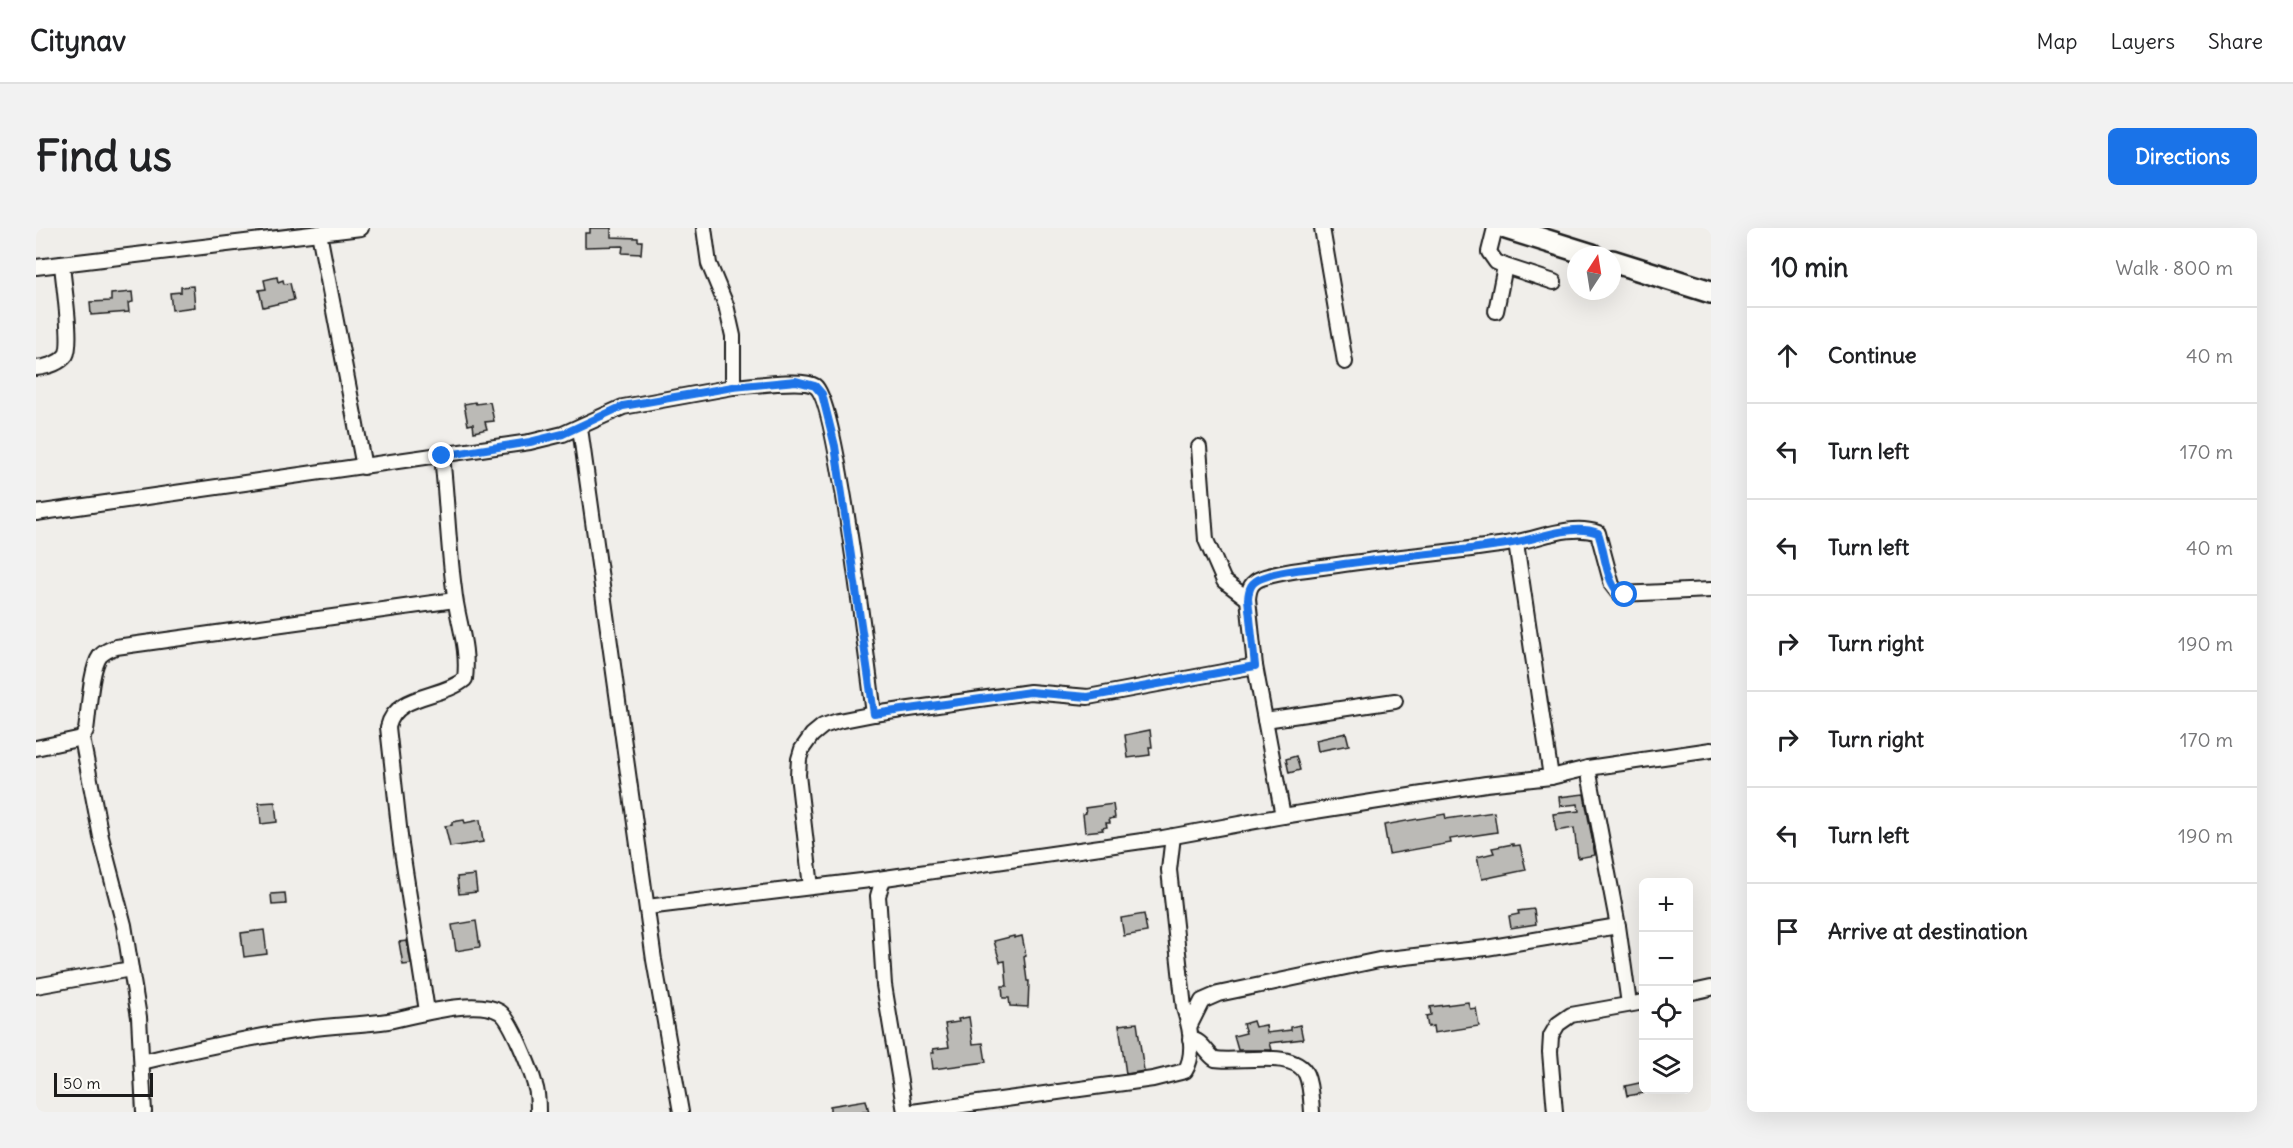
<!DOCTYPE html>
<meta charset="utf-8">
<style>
:root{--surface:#fff;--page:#f2f2f2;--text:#202124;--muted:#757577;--line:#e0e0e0;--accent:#1a73e8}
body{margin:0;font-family:Delius,sans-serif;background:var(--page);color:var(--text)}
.controls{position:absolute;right:18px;bottom:18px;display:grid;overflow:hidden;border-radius:9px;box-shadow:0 6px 24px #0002}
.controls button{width:54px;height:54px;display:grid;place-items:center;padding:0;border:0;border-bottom:2px solid var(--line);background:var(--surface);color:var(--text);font:30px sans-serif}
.compass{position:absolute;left:1531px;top:18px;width:54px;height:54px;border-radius:50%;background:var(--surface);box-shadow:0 6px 24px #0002;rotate:12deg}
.scale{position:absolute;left:18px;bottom:15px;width:99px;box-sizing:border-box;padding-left:6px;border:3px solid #1c1c1c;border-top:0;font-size:16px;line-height:21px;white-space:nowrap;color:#1c1c1c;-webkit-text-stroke:4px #fdfcf7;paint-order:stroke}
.stop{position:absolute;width:18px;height:18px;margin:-14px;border:4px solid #1a73e8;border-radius:50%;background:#fff}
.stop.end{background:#1a73e8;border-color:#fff;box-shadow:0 2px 6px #0008}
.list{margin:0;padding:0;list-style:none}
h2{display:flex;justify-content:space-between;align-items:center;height:78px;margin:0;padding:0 24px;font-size:26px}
h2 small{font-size:20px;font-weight:400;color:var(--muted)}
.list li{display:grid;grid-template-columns:39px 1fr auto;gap:18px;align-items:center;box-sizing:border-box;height:96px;padding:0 24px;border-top:2px solid var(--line)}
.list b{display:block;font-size:22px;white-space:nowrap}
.list em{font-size:20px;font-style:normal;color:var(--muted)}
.icon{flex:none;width:33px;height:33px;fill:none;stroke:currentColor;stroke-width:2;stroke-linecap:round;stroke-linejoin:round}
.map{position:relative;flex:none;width:1675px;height:884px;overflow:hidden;border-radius:9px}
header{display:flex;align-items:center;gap:36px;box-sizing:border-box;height:84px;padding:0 30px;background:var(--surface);border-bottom:2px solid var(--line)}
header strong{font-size:28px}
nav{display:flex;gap:33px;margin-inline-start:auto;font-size:21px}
.intro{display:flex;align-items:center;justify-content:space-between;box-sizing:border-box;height:144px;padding:0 36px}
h1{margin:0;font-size:42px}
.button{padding:15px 27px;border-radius:9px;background:var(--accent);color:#fff;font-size:21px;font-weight:700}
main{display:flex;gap:36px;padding:0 36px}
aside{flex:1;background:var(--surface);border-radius:9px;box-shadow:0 6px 24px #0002}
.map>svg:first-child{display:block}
.building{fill:#bbbab6;stroke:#1c1c1c;stroke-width:1.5}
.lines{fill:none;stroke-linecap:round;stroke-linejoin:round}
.minor-casing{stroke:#1c1c1c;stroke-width:18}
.highway-casing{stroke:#1c1c1c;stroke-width:26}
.minor{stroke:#fdfcf7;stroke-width:14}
.highway{stroke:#fdfcf7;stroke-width:21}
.route{stroke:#1a73e8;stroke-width:8}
</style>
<header>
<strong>Citynav</strong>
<nav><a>Map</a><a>Layers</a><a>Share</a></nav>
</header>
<div class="intro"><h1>Find us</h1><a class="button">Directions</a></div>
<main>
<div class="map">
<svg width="1675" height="884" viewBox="0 0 1675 884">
<rect width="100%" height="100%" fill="#f0eeea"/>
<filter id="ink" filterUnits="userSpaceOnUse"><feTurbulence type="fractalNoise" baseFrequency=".0167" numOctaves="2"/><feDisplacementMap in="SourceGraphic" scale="12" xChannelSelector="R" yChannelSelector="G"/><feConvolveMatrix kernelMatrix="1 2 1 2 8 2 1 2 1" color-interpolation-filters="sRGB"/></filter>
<g filter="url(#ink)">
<g class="building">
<path d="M554,0H575V9L602,10V13H606L605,26L586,25L587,18L549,19V5H554Z"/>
<path d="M241,49L242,54L247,52L248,56L254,55L258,72L227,79L223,62L230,61L228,52Z"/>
<path d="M157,58L159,79L136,82L134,65L145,64V59Z"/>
<path d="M96,64L97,74L92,75L93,84L55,87L54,74L75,73V66Z"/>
<path d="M439,174L440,176L454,174L458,193L449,194L451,201L438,204L437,196L432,197L428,176Z"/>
<path d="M1114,502L1116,519H1113L1114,527L1092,530L1089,507Z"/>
<path d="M1310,505L1313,517L1282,523L1280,512Z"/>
<path d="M1260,528L1264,542L1253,545L1250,531Z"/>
<path d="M1548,566L1559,627L1542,630L1538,600L1520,603L1517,586L1543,583L1542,576L1524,578L1523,569Z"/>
<path d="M239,574L241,594L225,596L223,575Z"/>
<path d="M1077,576L1079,590L1073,591L1074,595H1070L1071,599L1066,600L1067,602L1049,604L1047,586L1050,585L1049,580Z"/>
<path d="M1458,584L1461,604L1414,611L1415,615L1353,626L1348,597L1409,586L1410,591Z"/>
<path d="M428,592L429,595L444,592L447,614L414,619L409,598L416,597V594Z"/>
<path d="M1477,616V618L1484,617L1490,642L1446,651L1441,629L1458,625L1456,620Z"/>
<path d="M439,647L441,664L423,666L421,649Z"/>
<path d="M249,665L250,676L236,677L235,666Z"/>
<path d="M1498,681L1500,696L1475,700L1473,688L1483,686L1482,683Z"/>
<path d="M1108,686L1111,704L1088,708L1085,690Z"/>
<path d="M440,693L444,719L420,723L416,697Z"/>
<path d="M228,702L231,726L208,729L205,705Z"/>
<path d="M978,708V710L986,708L990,728L988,729L991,753H993L992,779L974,778L973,770H967L966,758H971L969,733L964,734L958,713Z"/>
<path d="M371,713L375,736L367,737L363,714Z"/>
<path d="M1432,774L1434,781L1440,780L1443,798L1398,805L1397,798L1392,799L1390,788L1395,787L1394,779Z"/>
<path d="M933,789L937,816L947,815L950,834L897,841L895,825H898L897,821L913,819L909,796L923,794L922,791Z"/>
<path d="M1217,793L1219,799L1230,797L1231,805L1255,802V799L1264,797L1267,811L1234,815L1236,822H1202L1198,808L1210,805L1207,796Z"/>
<path d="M1101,795L1108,843L1090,846L1083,797Z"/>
<path d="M1608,854V865L1591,868L1589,858Z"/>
<path d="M830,872L833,884H794V878Z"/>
</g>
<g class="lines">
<defs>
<g id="minor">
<path d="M1286,0L1309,134"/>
<path d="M1459,0L1453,24L1460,34L1469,38L1518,54"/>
<path d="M283,5L328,239"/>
<path d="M0,39L325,0"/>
<path d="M1460,83L1469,38"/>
<path d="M0,140C10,139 23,136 30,127C37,115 27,53 26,36"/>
<path d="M697,159C713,158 767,150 779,158C801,173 832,442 838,486"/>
<path d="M544,200L618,732L645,884"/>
<path d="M1163,219L1170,312L1188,353L1212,371"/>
<path d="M0,285L494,214L527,206L587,179L697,159V108L690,77L673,36L668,0"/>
<path d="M1480,315L1515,549"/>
<path d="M1229,492L1359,473"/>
<path d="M46,510L65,609L88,697L95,741L103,789L108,884"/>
<path d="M0,520L46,510L50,502C53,484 54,442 64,428C69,423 74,421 80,419L419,372"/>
<path d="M1552,540L1582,698L1593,776"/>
<path d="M1247,588L1219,438L1212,371C1213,360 1215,354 1226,350C1246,343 1272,341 1294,338C1354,329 1416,325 1476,315C1503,311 1535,295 1562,305L1576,357L1583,366L1675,362"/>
<path d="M847,651L842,668L843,680L848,757L869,884"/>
<path d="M775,659L762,547L763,531L766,521L776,507L787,498L802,493L838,486L994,464L1052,469L1219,438"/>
<path d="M611,679L842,651L1127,610L1247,588L1450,556L1515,549L1552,540L1675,522"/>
<path d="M0,758L95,741"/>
<path d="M1652,765L1675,760"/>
<path d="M391,783L365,617L352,499C360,465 405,471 429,451C433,417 421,393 418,361C412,317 411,272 406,228"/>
<path d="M1154,797L1166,773L1182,766L1343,732L1450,720L1582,698"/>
<path d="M1154,811C1167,813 1169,824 1179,831C1203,835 1258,821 1270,846C1275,857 1275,872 1276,884"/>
<path d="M106,834C160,821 215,809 271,801C297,797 325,797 352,793C379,788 439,769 464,784C475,791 495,842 499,857C502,865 502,875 502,884"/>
<path d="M876,884L1117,851L1149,843C1160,826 1154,799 1148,780L1133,642L1137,608"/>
<path d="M1519,884L1514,824L1515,808L1522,796L1535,787L1608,774"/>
</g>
<g id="highway">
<path d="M1470,0L1556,27"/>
<path d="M1576,33L1675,64"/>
</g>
</defs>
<use href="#minor" class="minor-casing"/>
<use href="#highway" class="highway-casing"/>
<use href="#minor" class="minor"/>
<use href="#highway" class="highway"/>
</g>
</g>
<g class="lines" filter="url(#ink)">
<path class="route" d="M406,228L494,214L527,206L587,178L697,159L760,153L779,158L786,166L799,218L838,486L994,464L1052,469L1219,438L1212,371C1213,360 1215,354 1226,350C1246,342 1272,341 1294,338C1354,329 1416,325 1476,315C1503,311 1536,295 1562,305C1569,321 1570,364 1589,367"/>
</g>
</svg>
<div class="controls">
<button>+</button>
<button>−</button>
<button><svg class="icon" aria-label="locate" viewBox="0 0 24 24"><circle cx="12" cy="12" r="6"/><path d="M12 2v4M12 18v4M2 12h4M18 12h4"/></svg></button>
<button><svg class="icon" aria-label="layers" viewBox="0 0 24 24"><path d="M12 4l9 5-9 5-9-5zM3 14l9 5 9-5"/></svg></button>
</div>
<svg class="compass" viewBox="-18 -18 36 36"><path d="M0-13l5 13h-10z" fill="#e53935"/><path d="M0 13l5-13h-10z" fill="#757577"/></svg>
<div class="scale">50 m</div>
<div class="stop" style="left:1589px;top:367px"></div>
<div class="stop end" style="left:406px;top:228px"></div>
</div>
<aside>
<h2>10 min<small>Walk · 800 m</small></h2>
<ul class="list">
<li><svg class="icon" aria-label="ahead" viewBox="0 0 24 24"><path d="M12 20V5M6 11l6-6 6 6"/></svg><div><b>Continue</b></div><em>40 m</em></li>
<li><svg class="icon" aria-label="left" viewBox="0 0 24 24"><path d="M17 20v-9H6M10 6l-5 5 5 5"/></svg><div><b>Turn left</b></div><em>170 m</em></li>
<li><svg class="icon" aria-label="left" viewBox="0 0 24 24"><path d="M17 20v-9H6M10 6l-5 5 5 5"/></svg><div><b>Turn left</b></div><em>40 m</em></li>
<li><svg class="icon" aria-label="right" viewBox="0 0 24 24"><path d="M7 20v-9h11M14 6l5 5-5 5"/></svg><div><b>Turn right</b></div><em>190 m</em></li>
<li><svg class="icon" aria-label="right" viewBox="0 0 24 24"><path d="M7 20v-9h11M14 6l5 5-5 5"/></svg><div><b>Turn right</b></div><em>170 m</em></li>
<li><svg class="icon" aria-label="left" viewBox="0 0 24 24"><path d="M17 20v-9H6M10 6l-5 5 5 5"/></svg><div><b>Turn left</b></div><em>190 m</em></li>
<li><svg class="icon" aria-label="arrive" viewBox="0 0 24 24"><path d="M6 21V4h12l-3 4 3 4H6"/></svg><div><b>Arrive at destination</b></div></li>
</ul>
</aside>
</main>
